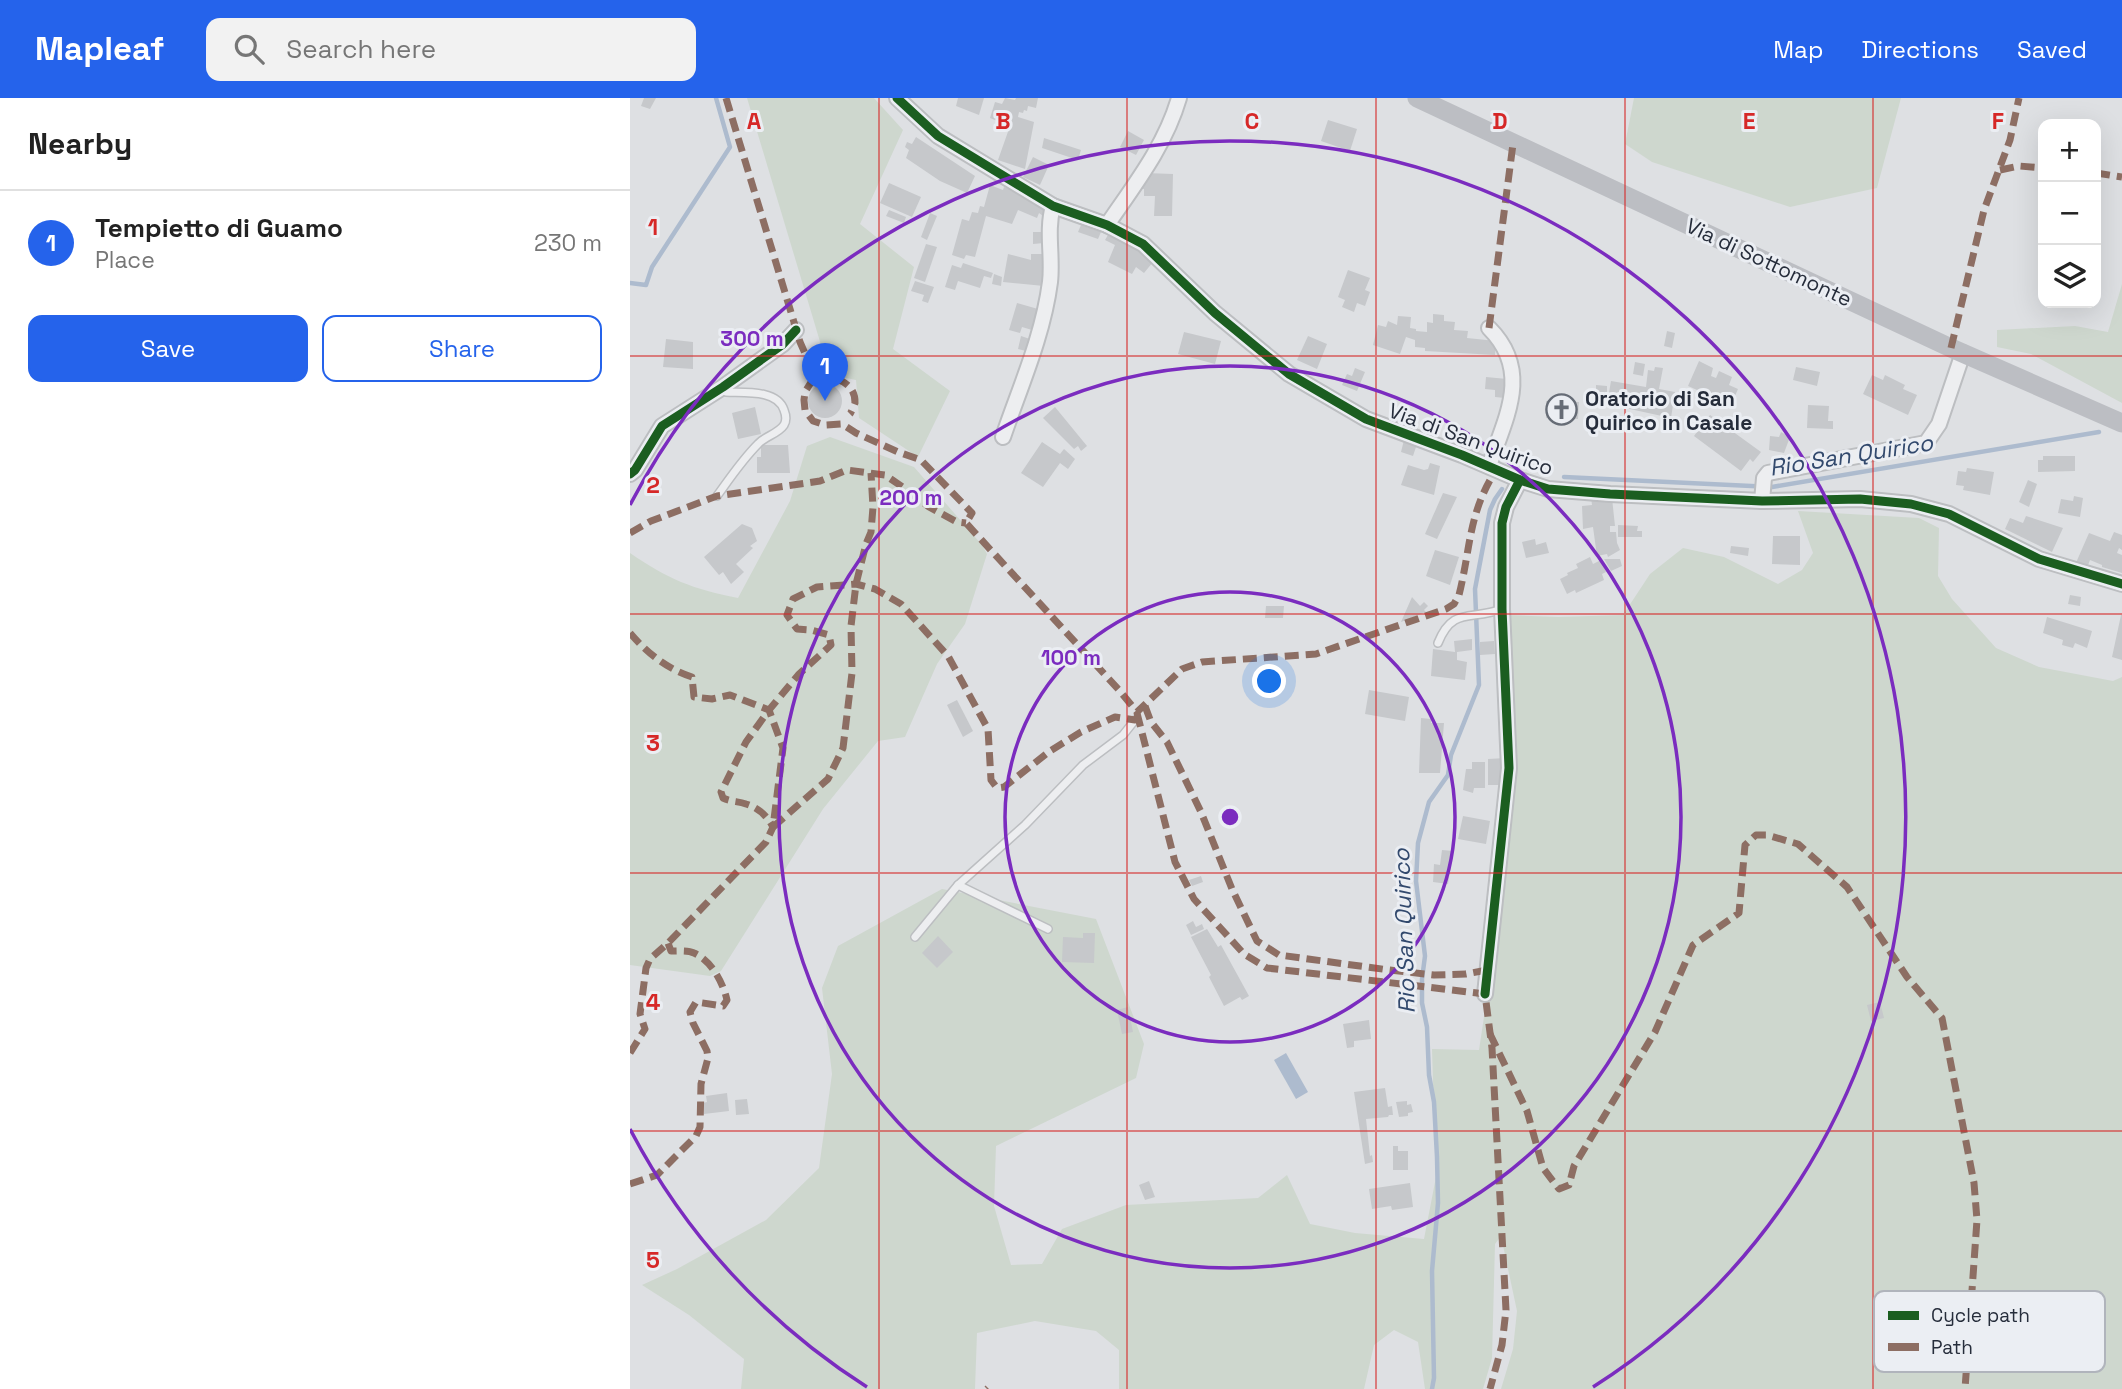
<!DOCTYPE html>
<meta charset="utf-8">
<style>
:root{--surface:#fff;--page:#f2f2f2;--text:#222;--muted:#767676;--line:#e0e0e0;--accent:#2563eb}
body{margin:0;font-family:"Space Grotesk",sans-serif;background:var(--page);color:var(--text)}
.controls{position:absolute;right:21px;top:21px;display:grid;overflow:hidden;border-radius:14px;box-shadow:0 7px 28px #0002}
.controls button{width:63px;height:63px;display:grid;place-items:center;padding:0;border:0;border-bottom:2px solid var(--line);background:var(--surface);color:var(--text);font:35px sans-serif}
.you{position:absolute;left:640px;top:584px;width:24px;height:24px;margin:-18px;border:5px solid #fff;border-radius:50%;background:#1a73e8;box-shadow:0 0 0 10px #1a73e833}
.badge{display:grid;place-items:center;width:46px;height:46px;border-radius:50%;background:var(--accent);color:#fff;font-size:23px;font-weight:700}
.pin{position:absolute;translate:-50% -58px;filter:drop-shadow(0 2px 4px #0008)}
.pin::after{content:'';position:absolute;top:37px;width:24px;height:21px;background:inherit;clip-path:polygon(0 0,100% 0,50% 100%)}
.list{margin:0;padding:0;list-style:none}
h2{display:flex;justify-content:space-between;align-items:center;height:91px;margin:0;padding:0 28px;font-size:30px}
h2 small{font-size:23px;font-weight:400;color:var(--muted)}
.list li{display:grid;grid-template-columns:46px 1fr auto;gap:21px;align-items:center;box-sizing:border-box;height:105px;padding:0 28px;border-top:2px solid var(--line)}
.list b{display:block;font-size:26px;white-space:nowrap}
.list p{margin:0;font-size:23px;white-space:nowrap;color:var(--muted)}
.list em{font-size:23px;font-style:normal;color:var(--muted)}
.actions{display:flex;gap:14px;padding:21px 28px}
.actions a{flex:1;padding:16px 0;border:2px solid var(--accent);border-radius:14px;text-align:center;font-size:24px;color:var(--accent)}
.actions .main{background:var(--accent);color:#fff}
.icon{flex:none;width:38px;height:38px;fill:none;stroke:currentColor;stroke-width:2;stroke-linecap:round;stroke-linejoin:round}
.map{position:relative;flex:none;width:1492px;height:1291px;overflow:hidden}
header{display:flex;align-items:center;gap:42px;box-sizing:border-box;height:98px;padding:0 35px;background:var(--accent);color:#fff}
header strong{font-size:33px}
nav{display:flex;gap:38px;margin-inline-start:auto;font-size:24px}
.search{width:490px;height:63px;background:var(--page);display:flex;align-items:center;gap:18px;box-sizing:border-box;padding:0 24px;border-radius:14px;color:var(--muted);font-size:26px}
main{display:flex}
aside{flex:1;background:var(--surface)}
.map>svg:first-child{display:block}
.green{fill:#ced7ce}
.water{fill:#adbbce}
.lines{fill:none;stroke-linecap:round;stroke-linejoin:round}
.stream{stroke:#adbbce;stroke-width:4.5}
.building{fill:#c6c8cb}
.lane-casing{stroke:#bcbec1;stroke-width:10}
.street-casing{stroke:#bcbec1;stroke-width:18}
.lane{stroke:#edeef0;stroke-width:7}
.street{stroke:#edeef0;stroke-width:14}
.secondary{stroke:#bcbec3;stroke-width:19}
.quiet{stroke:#8d6e63;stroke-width:7;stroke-dasharray:14 7;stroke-linecap:butt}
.cycleway-casing{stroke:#ebeef3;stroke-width:13}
.cycleway{stroke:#1b5e20;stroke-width:9}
.grid{fill:none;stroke:#d62828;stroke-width:2;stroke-opacity:0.55}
.ring{fill:none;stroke:#7b2cbf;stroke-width:3.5}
.labels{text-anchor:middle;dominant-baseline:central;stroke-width:6;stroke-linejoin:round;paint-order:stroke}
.street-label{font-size:21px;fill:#262d3b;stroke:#ebeef3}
.poi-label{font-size:21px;font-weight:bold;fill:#262d3b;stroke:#ebeef3;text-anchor:start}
.water-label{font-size:23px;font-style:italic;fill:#32496d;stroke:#ebeef3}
.key{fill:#ebeef3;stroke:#b0b4bc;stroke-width:2}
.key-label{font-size:19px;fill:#262d3b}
.grid-label{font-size:23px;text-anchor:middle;font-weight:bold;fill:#d62828;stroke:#ebeef3;stroke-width:6;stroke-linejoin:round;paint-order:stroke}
.centre{fill:#7b2cbf;stroke:#ebeef3;stroke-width:3.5}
.ring-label{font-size:21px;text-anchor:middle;font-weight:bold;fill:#7b2cbf;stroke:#ebeef3;stroke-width:6;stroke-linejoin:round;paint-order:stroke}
</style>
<header>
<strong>Mapleaf</strong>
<div class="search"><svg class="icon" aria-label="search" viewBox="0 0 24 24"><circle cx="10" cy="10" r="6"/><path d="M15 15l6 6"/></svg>Search here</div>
<nav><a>Map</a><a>Directions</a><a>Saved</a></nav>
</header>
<main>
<aside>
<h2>Nearby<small></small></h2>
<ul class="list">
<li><span class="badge">1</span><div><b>Tempietto di Guamo</b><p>Place</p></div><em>230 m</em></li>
</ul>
<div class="actions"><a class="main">Save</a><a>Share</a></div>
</aside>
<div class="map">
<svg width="1492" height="1291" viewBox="0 0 1492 1291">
<rect width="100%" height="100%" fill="#dee0e3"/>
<g class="green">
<path d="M117,0H244L273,32L230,126L284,169L263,251L320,293L288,359L229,320L226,282L200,277Z"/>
<path d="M1004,0H1271L1247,90L1160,109L1022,64L995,46Z"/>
<path d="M1492,186V305L1401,256L1367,249V232L1445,228L1478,234Z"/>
<path d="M200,339L284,369L352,447L357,456L335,526L307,566L275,639L248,643L193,711L91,873L80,878L0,867V455C38,481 62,491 108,500L160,403L177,348Z"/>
<path d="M1168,413L1289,420L1309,430L1308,478L1322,501L1366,550L1409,569L1483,583L1492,579V1291H871L883,1251L887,1213L871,1138L865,1146L862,1260L853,1291H795L788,1244L764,1232L744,1247L734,1291H489V1252L466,1233L405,1223L347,1235L345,1291H111L114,1261L59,1217L12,1187L47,1171L136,1122L189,1070L202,976L192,890L208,848L312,791L466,821L514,946L506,980L366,1048L364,1108L381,1167L412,1166L432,1131L496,1107L628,1100L657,1077L680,1126L725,1135L794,1141L806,1079L802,951L849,952L862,866L885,672L876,517L928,519L993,517L1020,476L1053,450L1094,459L1148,486L1172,472L1183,455Z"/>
</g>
<path class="water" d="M656,955L678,994L666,1001L644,962Z"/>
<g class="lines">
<g class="stream">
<path d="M0,185L16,187L22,169L100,49L86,0"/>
<path d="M934,379L1142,389L1469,334"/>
<path d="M802,1291L804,1280L802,1173L808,1105L807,1059L804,1004L799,977L797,929L792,905V881L795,858L786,783L788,745L799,704L818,677L821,657L849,587L845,491L860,412L865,401L872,391"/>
</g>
</g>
<g class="building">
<path d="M14,0H26L20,11L11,8Z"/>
<path d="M328,0H354L349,17L326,8Z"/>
<path d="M375,0L385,2L386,0H408L406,10L398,8L397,13L394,12L393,15L389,14L388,19L404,24L395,71L368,62L380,28L360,20L365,4L372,6Z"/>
<path d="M698,22L727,31L720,53L691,43Z"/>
<path d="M498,33L514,42L506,57L490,49Z"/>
<path d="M286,39L345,78L337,95L310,83L276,60L279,52L275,49L277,44L282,46Z"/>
<path d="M414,40L451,52L448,62L412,50Z"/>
<path d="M403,59L419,67L410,87L393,79Z"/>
<path d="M515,75L543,76L542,118H524L525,98H514V91L506,90L509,84L514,86Z"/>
<path d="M259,85L291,99L282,119L250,105Z"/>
<path d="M360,87L373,92L374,89L384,93L385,91L393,98L416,112L413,118L409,115L407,120L388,112L382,126L356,118L345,159L336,157L334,161L322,157L332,121L339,123L342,114L348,115L350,108L354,109Z"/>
<path d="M259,112L276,119L274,125L256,118Z"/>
<path d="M300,115L307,118L297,142L291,139Z"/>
<path d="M451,127L471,134L468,141L448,134Z"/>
<path d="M403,134H414V145L403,146Z"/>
<path d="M478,137L513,154L523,164L514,175L506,169L502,176L478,164L485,147L475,142Z"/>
<path d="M296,146L307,149L295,184L284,180Z"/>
<path d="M378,156L401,162V156H415L414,188L373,184Z"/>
<path d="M333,165L363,175L361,180L354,178L350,190L328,183L325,192L315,189L322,167L331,170Z"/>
<path d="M718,172L740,180L735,192L740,194L735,208L727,205L724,214L712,209L715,202L708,199Z"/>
<path d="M364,176L372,179L371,188L362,186Z"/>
<path d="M285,183L304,189L298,205L292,203L294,197L281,193Z"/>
<path d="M387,205L408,211L402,232L392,229L390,235L379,232Z"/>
<path d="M803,216L814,217V223L825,224L824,232L838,233L837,240L866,243L865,257L795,253V250L785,249V242L776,239L770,256L743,247L748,227L756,229L758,223L767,227L768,218L781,219L780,230L786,231V233L797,234V224L803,225Z"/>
<path d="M1037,233L1045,235L1042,250L1034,248Z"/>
<path d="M554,234L591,243L585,266L548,256Z"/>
<path d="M391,238L400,241L396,253L388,251Z"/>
<path d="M678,238L697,246L687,271L667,262Z"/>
<path d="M36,241L63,244V271L33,269Z"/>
<path d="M1069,263L1083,270L1081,278L1086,280L1089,273L1102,279L1099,287L1108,291L1101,307L1058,288Z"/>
<path d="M1005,264L1015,266L1013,278L1003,276Z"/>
<path d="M1025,269L1033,270L1029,291L1045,294L1041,320L977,306L981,283L1016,289L1018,272L1024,273Z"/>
<path d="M1166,269L1190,274L1187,288L1163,282Z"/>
<path d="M725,270L735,274L727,293L712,287L717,276L722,278Z"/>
<path d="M1242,277L1253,282L1255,277L1275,287L1273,291L1287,297L1278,317L1233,296Z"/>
<path d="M856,279L877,281L875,300L865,299V292L855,291Z"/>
<circle cx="195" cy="303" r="17"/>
<path d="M966,287L977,288V296L966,297Z"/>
<path d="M916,303L949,304L948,321L916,320Z"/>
<path d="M1178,307L1199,308L1198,323H1203V331L1177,330Z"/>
<path d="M125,309L131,336L108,341L102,315Z"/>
<path d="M425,309L457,348L451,353L448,348L444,351L413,320Z"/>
<path d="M1080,317L1131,354L1123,364L1120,361L1111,373L1064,338Z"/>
<path d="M1151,334L1160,339L1154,355L1139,352L1140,338L1149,339Z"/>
<path d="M774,342L787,346L783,358L771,354Z"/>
<path d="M412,344L430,356L434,351L445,361L438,371L430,365L413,389L391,375Z"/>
<path d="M131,347H158L160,375H127V359H131Z"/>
<path d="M1413,358H1445V373L1408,374V362H1413Z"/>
<path d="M800,365L810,368L804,397L771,387L778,367L794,372L798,371Z"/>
<path d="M1337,370L1364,374L1360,397L1333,392L1334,388L1326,387L1328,373L1336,374Z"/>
<path d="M1398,382L1407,386L1399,409L1389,404Z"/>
<path d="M813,395L827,399L807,441L795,436Z"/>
<path d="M1444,398L1453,400L1450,419L1428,415L1431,401L1443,403Z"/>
<path d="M961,399L982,400L985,428H980V434H986L987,445L990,452L978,459L977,456L967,458L963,429L953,431L952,408L962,407Z"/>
<path d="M1396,418L1433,430L1422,454L1375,431L1380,420L1393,425Z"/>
<path d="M112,426L122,430L127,443L120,448L123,450L106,466L114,474L101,486L93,474L89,477L74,459Z"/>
<path d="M988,427L1008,428L1007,433H1012V439H988Z"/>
<path d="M1484,434L1492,437V452L1489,450L1487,455L1492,457V475L1472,469V467L1460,462L1457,470L1445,467L1459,435L1480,443Z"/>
<path d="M1143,438H1170V467L1142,466Z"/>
<path d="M905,441L906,447L916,444L919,455L896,460L892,444Z"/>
<path d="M1101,448L1119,450L1118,458L1100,455Z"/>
<path d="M805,452L829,459L820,487L796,478Z"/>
<path d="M960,459L963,466L971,462L976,474L972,476L974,482L946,495L945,492L937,496L930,481L938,477L937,475L948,470L946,466Z"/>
<path d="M974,461H990L992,468L981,473Z"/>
<path d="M1440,497L1451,499L1450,508L1438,506Z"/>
<path d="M782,499L790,508L794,504L798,508L794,512L796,514L771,524Z"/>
<path d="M636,508H654L653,520H635Z"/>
<path d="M1491,517H1492V562L1482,559Z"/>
<path d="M1417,519L1462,533L1457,550L1445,545L1443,550L1432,547L1433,542L1413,535Z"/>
<path d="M842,541V552L827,554V562L837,564L835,582L801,578L803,551L825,554L824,543Z"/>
<path d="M864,543L865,556L850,557V544Z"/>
<path d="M739,592L779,599L775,623L735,616Z"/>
<path d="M327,602L343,633L333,639L317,607Z"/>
<path d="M791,620L801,621V625H814L810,675H789Z"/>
<path d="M876,660V687H858V661Z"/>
<path d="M842,664H855V690H844L843,695L833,692L836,671H842Z"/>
<path d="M833,718L860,723L856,746L828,741Z"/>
<path d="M812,752L823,753L818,786L803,784L804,766L810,767Z"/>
<path d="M571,778L573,784L562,788L559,782Z"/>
<path d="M563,823L566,829L572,826L574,831L561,837L556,827Z"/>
<path d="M577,831L588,849L591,847L619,898L612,902L610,899L594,908L579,879L581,877L561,839Z"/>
<path d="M453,835H465L464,865L432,864L433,839L453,840Z"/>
<path d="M308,838L323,854L307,870L292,855Z"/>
<path d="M1250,904L1254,920L1241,923L1237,907Z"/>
<path d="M498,909L503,934L492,936L487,912Z"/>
<path d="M739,922L741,941L724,943V949L717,950L713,926Z"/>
<path d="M755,990L758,1009L762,1008L763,1017H759L758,1019L736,1021L740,1058L742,1057L743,1064L735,1066L724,994Z"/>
<path d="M97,995L99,1013L74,1016L73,1005L77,1004L76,998Z"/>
<path d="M117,1001L119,1016L106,1017L105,1002Z"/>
<path d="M777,1003V1007L781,1006L783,1014L778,1015V1018L769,1019L766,1004Z"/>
<path d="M763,1048H768V1053H778V1072H763Z"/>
<path d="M519,1083L525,1099L515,1102L509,1087Z"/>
<path d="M780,1085L783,1109L762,1112L761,1108L742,1111L739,1091Z"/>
</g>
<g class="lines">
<defs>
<g id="lane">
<path d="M87,398C100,380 112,362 128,346C135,338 148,336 154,327C157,322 156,317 154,312C147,291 113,295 96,294L94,290"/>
<path d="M808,545C823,508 841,523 872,511"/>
<path d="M328,787L418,831"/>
<path d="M285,839L328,787L395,727L453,667L493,637L505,622"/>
</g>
<g id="street">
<path d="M267,0L308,38L423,108L477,127L513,146L585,215L659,276L736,321L832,357L890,382L918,391L980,396L1132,403L1230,401L1281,406L1319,416L1409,461L1492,486"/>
<path d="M477,127C505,86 535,48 549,0"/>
<path d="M373,339C390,289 413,238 420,184C423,159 416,133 423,108"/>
<path d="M859,368C876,319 902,273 859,230"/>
<path d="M0,376L5,372L32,328L93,289L153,246L166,232"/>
<path d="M1132,403L1134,380L1138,375L1296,345L1309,326L1333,255"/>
<path d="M855,896L879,670L872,511V425L876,409L890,382"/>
</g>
</defs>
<use href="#lane" class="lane-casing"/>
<use href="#street" class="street-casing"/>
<use href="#lane" class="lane"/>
<use href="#street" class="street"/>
<path class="secondary" d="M787,0L1321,250L1492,325"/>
<g class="quiet">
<path d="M96,0L170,244L185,278L175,294L174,302L175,312L183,323L195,327L212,326L226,335L268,354L291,362L342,415L336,425L489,592L507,614L552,571L572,564L686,556L816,511L824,506L829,497C841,449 838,416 866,372"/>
<path d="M1370,72L1389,68L1413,70"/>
<path d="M1466,75L1492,79"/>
<path d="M859,230L883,46"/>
<path d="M1321,250L1354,112L1380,42L1389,0"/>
<path d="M185,278C201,277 226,283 225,305C225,305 221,315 220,316"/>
<path d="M0,435L21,423L87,398L190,383L217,372L255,377L277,392L299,409L327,424L336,425"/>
<path d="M0,535C17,555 37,571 62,579L64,599L82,601L100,597L139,612L153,650L143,729"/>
<path d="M515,608L521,624L537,644L571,714L602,791L627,843L649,857L759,872L804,877L836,876L857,872"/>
<path d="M507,615L545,764L564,801L614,856L637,870L855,896L862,950L876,1212L872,1247L860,1291"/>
<path d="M143,729L198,681L213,650L222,575L221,528L226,486L236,446L241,434L243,409L241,375"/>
<path d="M860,936L897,1013L913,1070L929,1091L939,1087L944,1068L1025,934L1063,847L1109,815L1115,747L1126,737H1137L1168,746L1217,789L1277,879L1312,920L1344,1085L1347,1122L1335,1291"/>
<path d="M0,955L15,931L10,916L16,870L20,861L38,845L136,744L143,729C137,718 129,710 116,706C108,703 101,704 93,700L91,694L116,644L139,612L169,576L201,547L199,537L181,532L167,531L157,517L163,501L187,489L226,486L245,491L271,506L318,558L358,631L361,682L367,690L374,689L420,653L451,634L485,619L505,622L508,619"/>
<path d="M0,1086L27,1077L66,1038L70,1029L71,986L78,960L77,953L63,925L60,914L66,904L93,908L97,902C93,885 82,863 64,855C58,852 48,853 41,853L38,845"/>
<path d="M357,1291L358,1290"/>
</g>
<defs>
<g id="cycleway">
<path d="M267,0L308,38L423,108L477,127L513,146L585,215L659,276L736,321L832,357L890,382L918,391L980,396L1132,403L1230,401L1281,406L1319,416L1409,461L1492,486"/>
<path d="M0,376L5,372L32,328L93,289L153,246L166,232"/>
<path d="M855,896L879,670L872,511V425L876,409L890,382"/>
</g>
</defs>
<use href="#cycleway" class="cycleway-casing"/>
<use href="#cycleway" class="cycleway"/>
</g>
<path class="grid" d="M249,0V1291M497,0V1291M746,0V1291M995,0V1291M1243,0V1291M0,258H1492M0,516H1492M0,775H1492M0,1033H1492"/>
<g class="ring">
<circle cx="600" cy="719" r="225"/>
<circle cx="600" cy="719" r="451"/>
<path d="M237 1289A676 676 0 0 1 0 1031M0 407A676 676 0 1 1 963 1289"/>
</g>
<defs>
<symbol id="church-ring" viewBox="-11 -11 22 22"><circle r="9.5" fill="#ebeef3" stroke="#666c76" stroke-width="1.5"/><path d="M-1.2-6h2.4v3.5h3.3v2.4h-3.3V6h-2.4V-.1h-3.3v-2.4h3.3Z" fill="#666c76"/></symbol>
</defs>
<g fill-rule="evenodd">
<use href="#church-ring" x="914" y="294" width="35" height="35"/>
</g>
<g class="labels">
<g class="street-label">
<text transform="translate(1139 164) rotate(25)">Via di Sottomonte</text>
<text transform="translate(841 341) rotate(20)">Via di San Quirico</text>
</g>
<g class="poi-label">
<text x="955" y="300">Oratorio di San<tspan x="955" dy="24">Quirico in Casale</tspan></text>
</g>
<g class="water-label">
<text transform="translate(1221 357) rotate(-9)">Rio San Quirico</text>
<text transform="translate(774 833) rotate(-92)">Rio San Quirico</text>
</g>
</g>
<rect x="1244" y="1193" width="231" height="81" rx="10" class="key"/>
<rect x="1258" y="1213" width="31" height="9" fill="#1b5e20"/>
<rect x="1258" y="1245" width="31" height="8" fill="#8d6e63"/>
<g class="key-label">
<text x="1301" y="1224">Cycle path</text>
<text x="1301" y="1256">Path</text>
</g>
<g class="grid-label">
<text x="124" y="31">A</text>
<text x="373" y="31">B</text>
<text x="622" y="31">C</text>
<text x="870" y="31">D</text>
<text x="1119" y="31">E</text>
<text x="1368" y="31">F</text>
<text x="23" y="137">1</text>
<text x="23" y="395">2</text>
<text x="23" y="653">3</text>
<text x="23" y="912">4</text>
<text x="23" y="1170">5</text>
</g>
<circle cx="600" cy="719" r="10" class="centre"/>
<g class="ring-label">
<text x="122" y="248">300 m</text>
<text x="281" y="407">200 m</text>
<text x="441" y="567">100 m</text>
</g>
</svg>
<div class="controls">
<button>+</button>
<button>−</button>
<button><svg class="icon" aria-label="layers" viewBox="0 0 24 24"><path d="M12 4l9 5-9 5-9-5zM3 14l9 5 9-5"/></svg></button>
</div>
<div class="you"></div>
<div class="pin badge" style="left:195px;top:303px">1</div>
</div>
</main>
